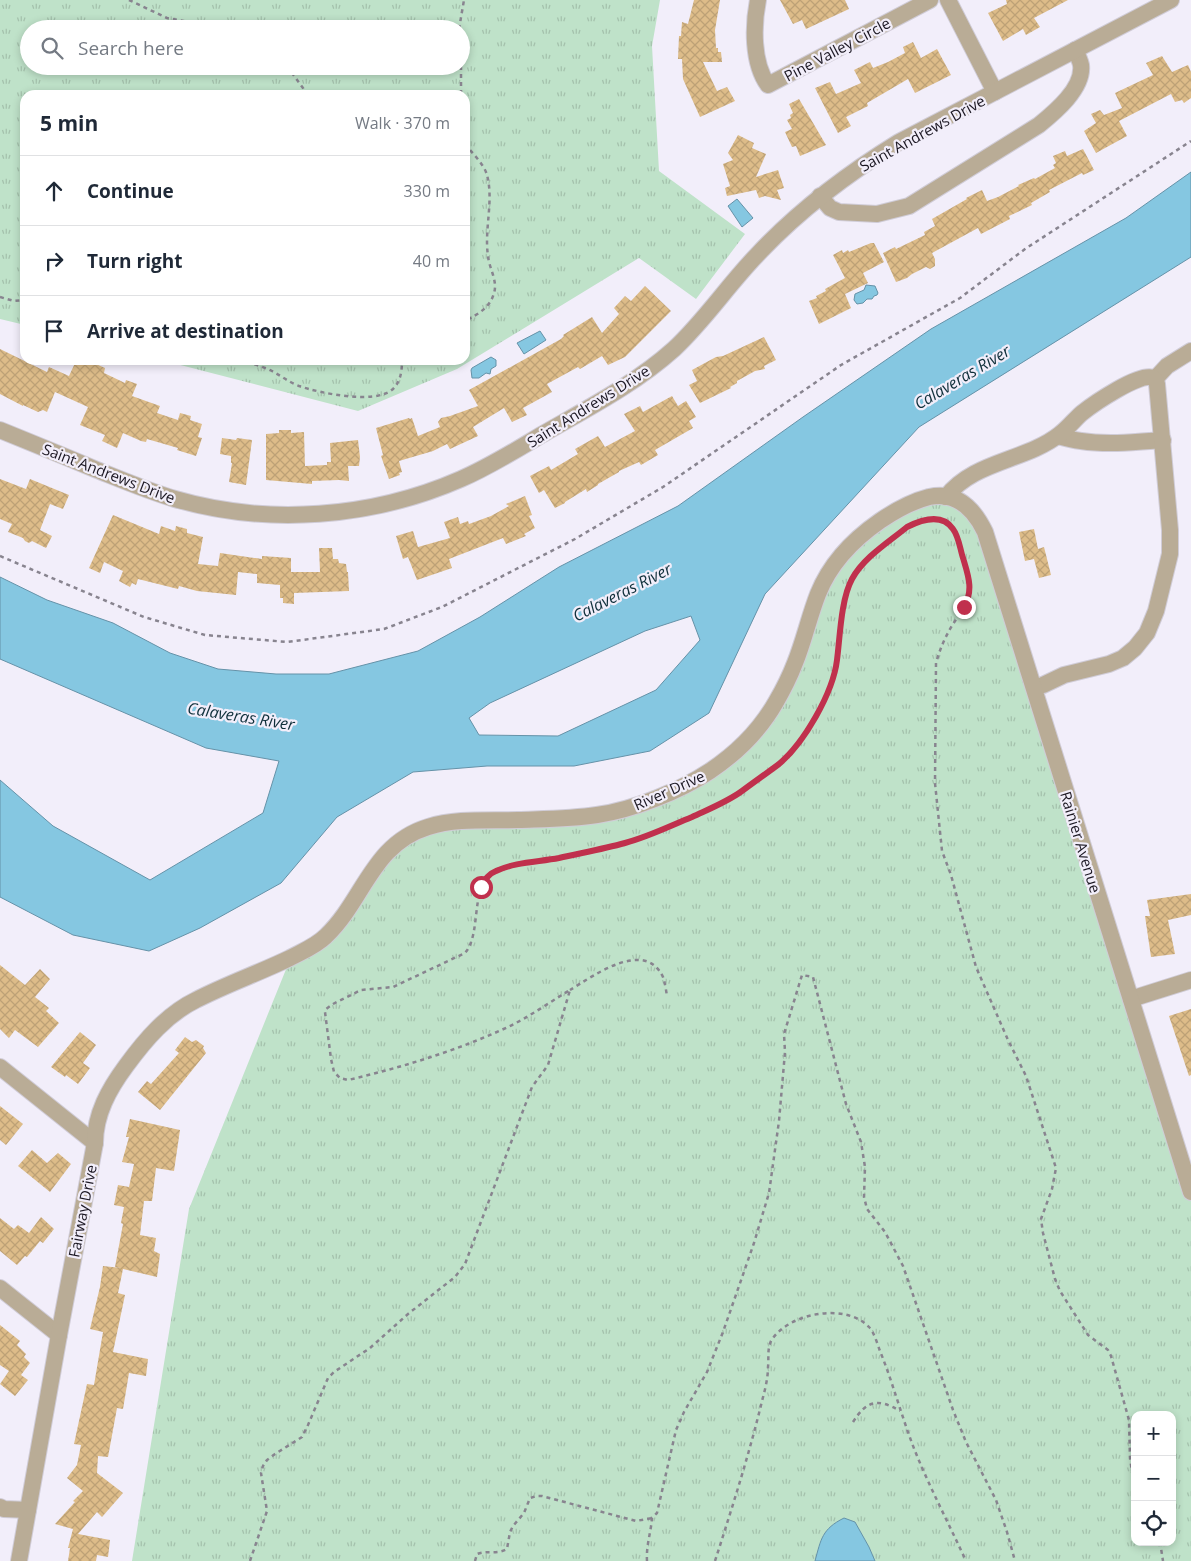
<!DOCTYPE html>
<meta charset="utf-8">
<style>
:root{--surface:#fff;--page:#f6f6f7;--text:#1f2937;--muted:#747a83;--line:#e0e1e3}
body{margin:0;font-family:"Open Sans",sans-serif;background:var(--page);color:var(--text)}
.controls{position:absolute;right:15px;bottom:15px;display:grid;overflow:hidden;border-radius:10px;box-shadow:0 2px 8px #0003}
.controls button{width:45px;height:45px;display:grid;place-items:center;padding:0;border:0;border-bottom:1px solid var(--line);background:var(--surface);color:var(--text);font:25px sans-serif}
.stop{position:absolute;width:15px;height:15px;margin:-11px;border:4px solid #c0304d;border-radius:50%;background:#fff}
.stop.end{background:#c0304d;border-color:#fff;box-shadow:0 1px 5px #0008}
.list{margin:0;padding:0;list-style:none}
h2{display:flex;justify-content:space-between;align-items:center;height:65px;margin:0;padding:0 20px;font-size:21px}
h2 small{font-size:16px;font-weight:400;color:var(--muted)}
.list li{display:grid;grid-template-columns:32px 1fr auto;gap:15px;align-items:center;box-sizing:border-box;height:70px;padding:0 20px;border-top:1px solid var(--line)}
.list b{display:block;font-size:19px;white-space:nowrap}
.list em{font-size:16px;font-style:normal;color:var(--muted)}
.icon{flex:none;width:28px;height:28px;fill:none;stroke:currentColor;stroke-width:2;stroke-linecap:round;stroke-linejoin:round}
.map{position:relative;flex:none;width:1191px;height:1561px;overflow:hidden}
.search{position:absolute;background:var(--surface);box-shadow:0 2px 8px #0003;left:20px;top:20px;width:450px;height:55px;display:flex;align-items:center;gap:12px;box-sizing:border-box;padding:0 18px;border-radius:28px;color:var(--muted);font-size:19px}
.panel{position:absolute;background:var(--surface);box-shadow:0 2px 8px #0003;left:20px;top:90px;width:450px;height:275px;border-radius:15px}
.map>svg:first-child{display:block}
.grass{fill:url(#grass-tufts);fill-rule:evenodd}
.water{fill:#85c7e1;stroke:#6592a8;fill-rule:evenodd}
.building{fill:url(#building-cross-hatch)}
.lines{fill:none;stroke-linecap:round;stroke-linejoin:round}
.minor-casing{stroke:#d0ccd7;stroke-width:18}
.path{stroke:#88848f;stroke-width:2.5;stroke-dasharray:4 4;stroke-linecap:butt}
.minor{stroke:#b9ac96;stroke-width:16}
.route{stroke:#c0304d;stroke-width:6}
.labels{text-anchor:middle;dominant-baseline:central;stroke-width:4.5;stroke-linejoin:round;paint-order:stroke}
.street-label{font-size:15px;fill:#1b1722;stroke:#f2eefa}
.water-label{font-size:16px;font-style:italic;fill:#0f2f3a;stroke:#f2eefa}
</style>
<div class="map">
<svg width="1191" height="1561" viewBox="0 0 1191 1561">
<defs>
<pattern id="grass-tufts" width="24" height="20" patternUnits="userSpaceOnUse" patternTransform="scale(1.25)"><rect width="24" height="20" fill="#bfe2c9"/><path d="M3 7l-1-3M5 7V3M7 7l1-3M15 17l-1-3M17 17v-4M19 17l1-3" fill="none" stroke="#a4c1ac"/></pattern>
<pattern id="building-cross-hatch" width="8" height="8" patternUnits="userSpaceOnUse" patternTransform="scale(1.25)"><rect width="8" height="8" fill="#ddbc89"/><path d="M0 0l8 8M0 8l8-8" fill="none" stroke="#bda176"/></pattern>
</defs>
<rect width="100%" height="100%" fill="#f2eefa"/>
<g class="grass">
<path d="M0,0H660L652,46L659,171L745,234L696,299L639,258L457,369L358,411L161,360H465V95H25V325L0,319ZM29,29H461V66H29Z"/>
<path d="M937,496L969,507L1191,1194V1561H132L189,1209L291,957L328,934L412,834L598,815L708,772L768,715L843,554L892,513ZM1135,1415H1172V1542H1135Z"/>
</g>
<g class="water">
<path d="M1191,172V257L919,427L765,594L709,713L650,751L574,766H487L413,772L337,817L281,883L200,928L149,951L73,935L0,897V780L53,826L150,880L263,813L279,761L206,748L0,659V577L47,600L113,623L170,653L218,669L276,674H329L418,651L480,617L559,567L678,506L803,417L931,329L1126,218ZM691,616L700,640L656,690L558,736L479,735L469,718L490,703L645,631Z"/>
<path d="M737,199L753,218L742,227L728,206Z"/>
<path d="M866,285L875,286L878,293L877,295L874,296L872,299H867L863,303L857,304L854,300L855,294L864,290Z"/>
<path d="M540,331L546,340L524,354L517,343Z"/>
<path d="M491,357L496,360V366L491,369L490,374L486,373L479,378H472L471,370L472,368Z"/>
<path d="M844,1518L855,1522L869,1547L875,1561H815C821,1539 822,1529 844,1518Z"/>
</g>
<g class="building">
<path d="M694,0H720L715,30L716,48H718V52H721L722,62H703L717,91L727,87L735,101L700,117L683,79L682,59H678L679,36H681L682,22L688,24Z"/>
<path d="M780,0H845L849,9L806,29L802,20L793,24Z"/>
<path d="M1006,0H1068L1034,18L1040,27L1026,35L1023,29L1003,41L988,13L1007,4Z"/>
<path d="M913,42L921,58L937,49L951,75L915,93L908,79L867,103L868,106L846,117L851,126L838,133L815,88L830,82L836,94L861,83L854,70L870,62L873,68L888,62L905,53L903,47Z"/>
<path d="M1162,56L1172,72L1188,65L1191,72V98L1184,103L1182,100L1175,102L1171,94L1119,121L1127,136L1096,153L1084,131L1096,123L1091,114L1100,110L1104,115L1122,108L1115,93L1153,75L1146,63Z"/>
<path d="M799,99L826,145L800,156L796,146L792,147L785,132L792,129L787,120L791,118L790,115L793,113L789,104Z"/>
<path d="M738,135L754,143L752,148L766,154L756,177L778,170L784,188L777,190L781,200L765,196L759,198L756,190L727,196L725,188L730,186L723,164L733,160L728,153Z"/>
<path d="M1083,149L1094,170L1083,175L1082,173L1049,190L1050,192L1031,203L1032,205L1009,216L1010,219L981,234L978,228L932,253L935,259V266L930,269L926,267L912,274L907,278L896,282L883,253L895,247L896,249L925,235L924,232L935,226L932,219L967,199L966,198L982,190L987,201L998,197L1019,186L1018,185L1034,178L1035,179L1055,168L1053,165L1056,163L1053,156L1065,151L1067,156Z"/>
<path d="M871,243H874L884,262L863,273L868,283L845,294L851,308L819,324L809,301L817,298L816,296L826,291L825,289L845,278L833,255L842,250L843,253L848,250L849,252Z"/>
<path d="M645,286L671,311L625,357L608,365L602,356L580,369L578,367L547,384L552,392L523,408L527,415L512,422L504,408L473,427L478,436L450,449L447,444L433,451L399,461L402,472L399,473L400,475L389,479L381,456L383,455L376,428L409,418L410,419L412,418L418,436L440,427L438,422L441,418L450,416L478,406L469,390L561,339L564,336L563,335L592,317L602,333L619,314L614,308L625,296L631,301Z"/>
<path d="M764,337L776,360L764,366L765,369L755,371L737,381V383L730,387L731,388L700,403L689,385L697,381L692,370L716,357L723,356Z"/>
<path d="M0,349L47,372L49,367L69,376L76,361L85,364L87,360L105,368L104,373L125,383L126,380L137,384L132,396L160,406L157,413L178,420L180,413L191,416L190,420L202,424L198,437L202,438L196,456L177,450L178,448L147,439L146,442L141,441L123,433L117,448L102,441L105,435L80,425L88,407L55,392L47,412L43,410L38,412L23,405V406L0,394Z"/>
<path d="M672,396L678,406L686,401L696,417L689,421L693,428L655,450L658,455L641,465L639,462L619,471V472L598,484V485L587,492L586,489L565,502V503L555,508L544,490L539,493L530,476L549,466L551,470L578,454L575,449L598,436L605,447L635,431L624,414L640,406L643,412Z"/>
<path d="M279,430H291V433L304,432L305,466L327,465V462H331L330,443L358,440L360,457L359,466H348L349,481L339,480L312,481V484L266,480V434L279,433Z"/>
<path d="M222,438L236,440L237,438L252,440L246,485L229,482L232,463H231V456L220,454Z"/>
<path d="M0,479L26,489L30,479L69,495L63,509L50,504L40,530L52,536L46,548L32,541L29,543L25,541L23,538L8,532L12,524L0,519Z"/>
<path d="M525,496L532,515L529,516L535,528L524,534L526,536L506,544L503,538L449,559L452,568L417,580L408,557L403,559L396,536L413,531L418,547L450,538L444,522L458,517L460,524L468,521L469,524L491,516L509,506L506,504Z"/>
<path d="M113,515L159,534L161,526L175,531L176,526L187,529V533L203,537L198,564L218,566L220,553L262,559V556L291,558V572H320L319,548H332L333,559H338L339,563L346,564L347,572H348L349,591L294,593V604L283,603V598H280V585L257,583V574L238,572L236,595L197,591L179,586L178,589L138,579L136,585L132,583L130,587L119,581L123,571L104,562L100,573L89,568Z"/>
<path d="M1034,529L1038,549L1044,547L1051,575L1039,578L1034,559L1025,561L1019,532Z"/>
<path d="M1191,894V915L1168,920L1175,954L1151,957L1145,916H1150L1147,900Z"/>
<path d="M0,965L25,985L40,969L50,979L35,997L49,1008L46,1011L59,1023L38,1047L15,1030L9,1038L0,1029Z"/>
<path d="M1191,1009V1075L1189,1076L1169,1016Z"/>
<path d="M80,1032L96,1045L83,1063L90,1068L78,1084L66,1075L65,1077L51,1067Z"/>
<path d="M185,1037L192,1042L196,1040L204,1046L203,1048L206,1053L160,1110L138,1092L147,1081L151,1084L179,1053L175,1050Z"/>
<path d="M0,1106L23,1124L6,1145L0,1140Z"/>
<path d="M130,1119L180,1130L174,1171L156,1168L152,1201H144L140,1235L156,1238L154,1251L160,1254L157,1277L123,1269L118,1293L125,1295L113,1352L148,1359L146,1376L129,1373L123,1409L117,1408L108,1457L98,1456L97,1473L123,1493L102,1517L97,1512L78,1534L110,1540L108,1557L97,1555L96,1561H68L70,1548H68L73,1529L55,1524L75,1502L73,1501L83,1491L67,1478L77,1465L81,1445L74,1444L87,1384L94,1385L103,1332L90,1329L100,1287L103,1266L121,1268L115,1267L123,1224L121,1223L124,1207L114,1205L118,1185L129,1187L134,1164L122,1162L129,1137H126Z"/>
<path d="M32,1150L47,1163L58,1153L71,1164L50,1192L18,1166Z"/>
<path d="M41,1217L54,1229L43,1243L40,1241L27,1257L25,1256L17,1265L0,1251V1218L14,1229L18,1225L29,1233Z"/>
<path d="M0,1325L20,1341L17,1345L26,1354L24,1357L30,1363L21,1375L28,1380L15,1396L0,1384L9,1371L0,1365Z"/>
</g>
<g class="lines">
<defs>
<g id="minor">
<path d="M758,0C753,25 752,63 768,85L930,0"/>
<path d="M948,0L995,92"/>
<path d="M820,196L830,208L839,212L877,214L909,206L1039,125C1055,112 1084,88 1081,65C1080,60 1077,54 1075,50"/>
<path d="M1155,379L1167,366L1191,351"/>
<path d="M0,430C32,443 64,456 97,470C122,480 148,491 175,499C268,526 372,518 461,479C489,467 516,450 543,434C588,408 635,384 674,349C705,320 728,285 757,255C799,210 847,174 899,142L1171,0"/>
<path d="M1058,436C1065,438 1073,440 1081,441C1108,445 1136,442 1163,440"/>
<path d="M946,497C973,461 1026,461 1060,434C1068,428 1074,420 1082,413C1092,405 1141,371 1153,378C1155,379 1156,381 1157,384L1170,530V554L1156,611L1147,633L1135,648L1123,658L1109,664L1064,675L1043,685"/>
<path d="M1131,999L1191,980"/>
<path d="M0,1067L95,1143"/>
<path d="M0,1288L59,1335"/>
<path d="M0,1507L4,1509L28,1510"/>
<path d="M19,1561L59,1335L95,1143C95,1114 109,1089 126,1066C145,1040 167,1014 196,1000C227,984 259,973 290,958C303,951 316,946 326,936C364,900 372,844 428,827C457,818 488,821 518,820C545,819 571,819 597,815C633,810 680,791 710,771C737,753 760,730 776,702C783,690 790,676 795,663C804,641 809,617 818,594C830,564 854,539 880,521C896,510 910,502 929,497C957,491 974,509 985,532L1191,1192"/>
</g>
</defs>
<use href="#minor" class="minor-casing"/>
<g class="path">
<path d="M129,0L167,18L199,24L218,29"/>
<path d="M459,29L464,0"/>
<path d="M287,66L303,88L306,95"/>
<path d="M461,66V95"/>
<path d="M465,144C472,153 484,164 487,175C494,201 484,229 488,256C489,268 498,281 494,293C490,308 478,314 465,321"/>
<path d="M0,297L14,301L25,300"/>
<path d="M239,360C250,363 262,366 272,371C281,376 289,382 299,386C319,393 376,405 393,389C401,381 402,370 402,360"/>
<path d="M0,556L144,617L205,635L287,642L384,629L442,607L575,539L663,487L841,365L960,298L1025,249L1191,141"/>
<path d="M570,990C593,976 645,938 663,977C665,983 666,990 667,996"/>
<path d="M853,1422C867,1400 878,1398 900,1411"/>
<path d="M1160,1542L1163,1561"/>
<path d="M250,1561L267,1511L261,1473L263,1466L267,1460L275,1454L302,1437L308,1425L328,1378L334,1372L370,1348L408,1314L455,1277L465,1264L532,1087L548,1065L570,990C550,1002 529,1017 508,1027C456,1051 403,1067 348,1080L340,1078L334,1072L331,1059L325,1012L326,1009L333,1004L361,990L393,987L465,953C481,935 471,892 489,875C501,864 541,861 558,858C580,854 603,849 625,843C643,838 661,830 678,823C717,806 756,787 787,756C808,735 833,690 837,660C840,637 841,600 852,579C863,559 889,542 907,527C921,520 941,513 952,528C959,536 961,551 964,561C966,571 972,583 970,594C967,605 959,615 953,624C945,637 940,649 936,663L935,783L942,851L951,875L976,967L1008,1040L1026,1076L1056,1168L1052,1189L1041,1219L1043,1233L1055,1279L1060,1291L1088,1335L1108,1350L1111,1356L1129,1420L1130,1458L1135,1492"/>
<path d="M475,1561L477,1554C487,1550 497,1555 507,1549L510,1532L513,1526L524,1513L530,1498L537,1496H542L636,1521L652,1518"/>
<path d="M647,1561C646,1546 651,1532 652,1518L657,1513L676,1430L684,1412L707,1372L723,1332L754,1243L769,1193L779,1121L785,1052L784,1034L802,975L813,977L846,1104L861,1142L865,1167L864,1197L867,1209L885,1232L903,1266L953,1410L966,1442L996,1500L1007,1532L1015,1561"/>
<path d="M715,1561C732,1508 749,1455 762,1401C765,1390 768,1378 768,1367C769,1358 767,1350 771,1341C788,1313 845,1302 869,1327C874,1332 877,1343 880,1351C893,1383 902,1418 915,1451C930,1488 949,1524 966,1561"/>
</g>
<use href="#minor" class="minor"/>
</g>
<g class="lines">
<path class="route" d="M481,887C485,880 488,874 496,871C515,862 538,862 559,858C581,853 603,849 625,843C648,837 670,826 692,817C709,809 727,802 742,791C754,782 767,773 779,764C804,743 833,693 837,660C840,637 841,599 852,579C864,557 889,542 907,527C921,520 942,513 953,529C959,537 960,549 963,558C968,575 974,590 964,607"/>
</g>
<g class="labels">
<g class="street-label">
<text transform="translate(837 49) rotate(-28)">Pine Valley Circle</text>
<text transform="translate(922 133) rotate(-29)">Saint Andrews Drive</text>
<text transform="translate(588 406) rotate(-32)">Saint Andrews Drive</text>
<text transform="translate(109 473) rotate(21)">Saint Andrews Drive</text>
<text transform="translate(669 790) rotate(-24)">River Drive</text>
<text transform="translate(1081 842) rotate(73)">Rainier Avenue</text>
<text transform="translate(82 1211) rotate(-79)">Fairway Drive</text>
</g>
<g class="water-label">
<text transform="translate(962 377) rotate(-31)">Calaveras River</text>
<text transform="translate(622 592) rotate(-27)">Calaveras River</text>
<text transform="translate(241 716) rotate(9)">Calaveras River</text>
</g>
</g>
</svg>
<div class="controls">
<button>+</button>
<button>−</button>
<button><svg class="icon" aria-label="locate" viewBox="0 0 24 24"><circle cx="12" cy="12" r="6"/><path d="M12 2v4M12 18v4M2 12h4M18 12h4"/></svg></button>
</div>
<div class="stop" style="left:481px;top:887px"></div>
<div class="stop end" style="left:964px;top:607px"></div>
<div class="search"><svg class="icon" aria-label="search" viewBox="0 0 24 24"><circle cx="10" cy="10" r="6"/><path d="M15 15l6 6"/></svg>Search here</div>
<section class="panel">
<h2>5 min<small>Walk · 370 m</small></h2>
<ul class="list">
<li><svg class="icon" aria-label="ahead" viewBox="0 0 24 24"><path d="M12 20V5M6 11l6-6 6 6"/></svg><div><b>Continue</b></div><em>330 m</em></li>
<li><svg class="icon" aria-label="right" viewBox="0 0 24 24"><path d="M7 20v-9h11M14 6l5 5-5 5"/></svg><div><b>Turn right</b></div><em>40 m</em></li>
<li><svg class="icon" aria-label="arrive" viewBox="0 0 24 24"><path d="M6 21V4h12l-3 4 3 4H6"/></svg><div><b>Arrive at destination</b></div></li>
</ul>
</section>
</div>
